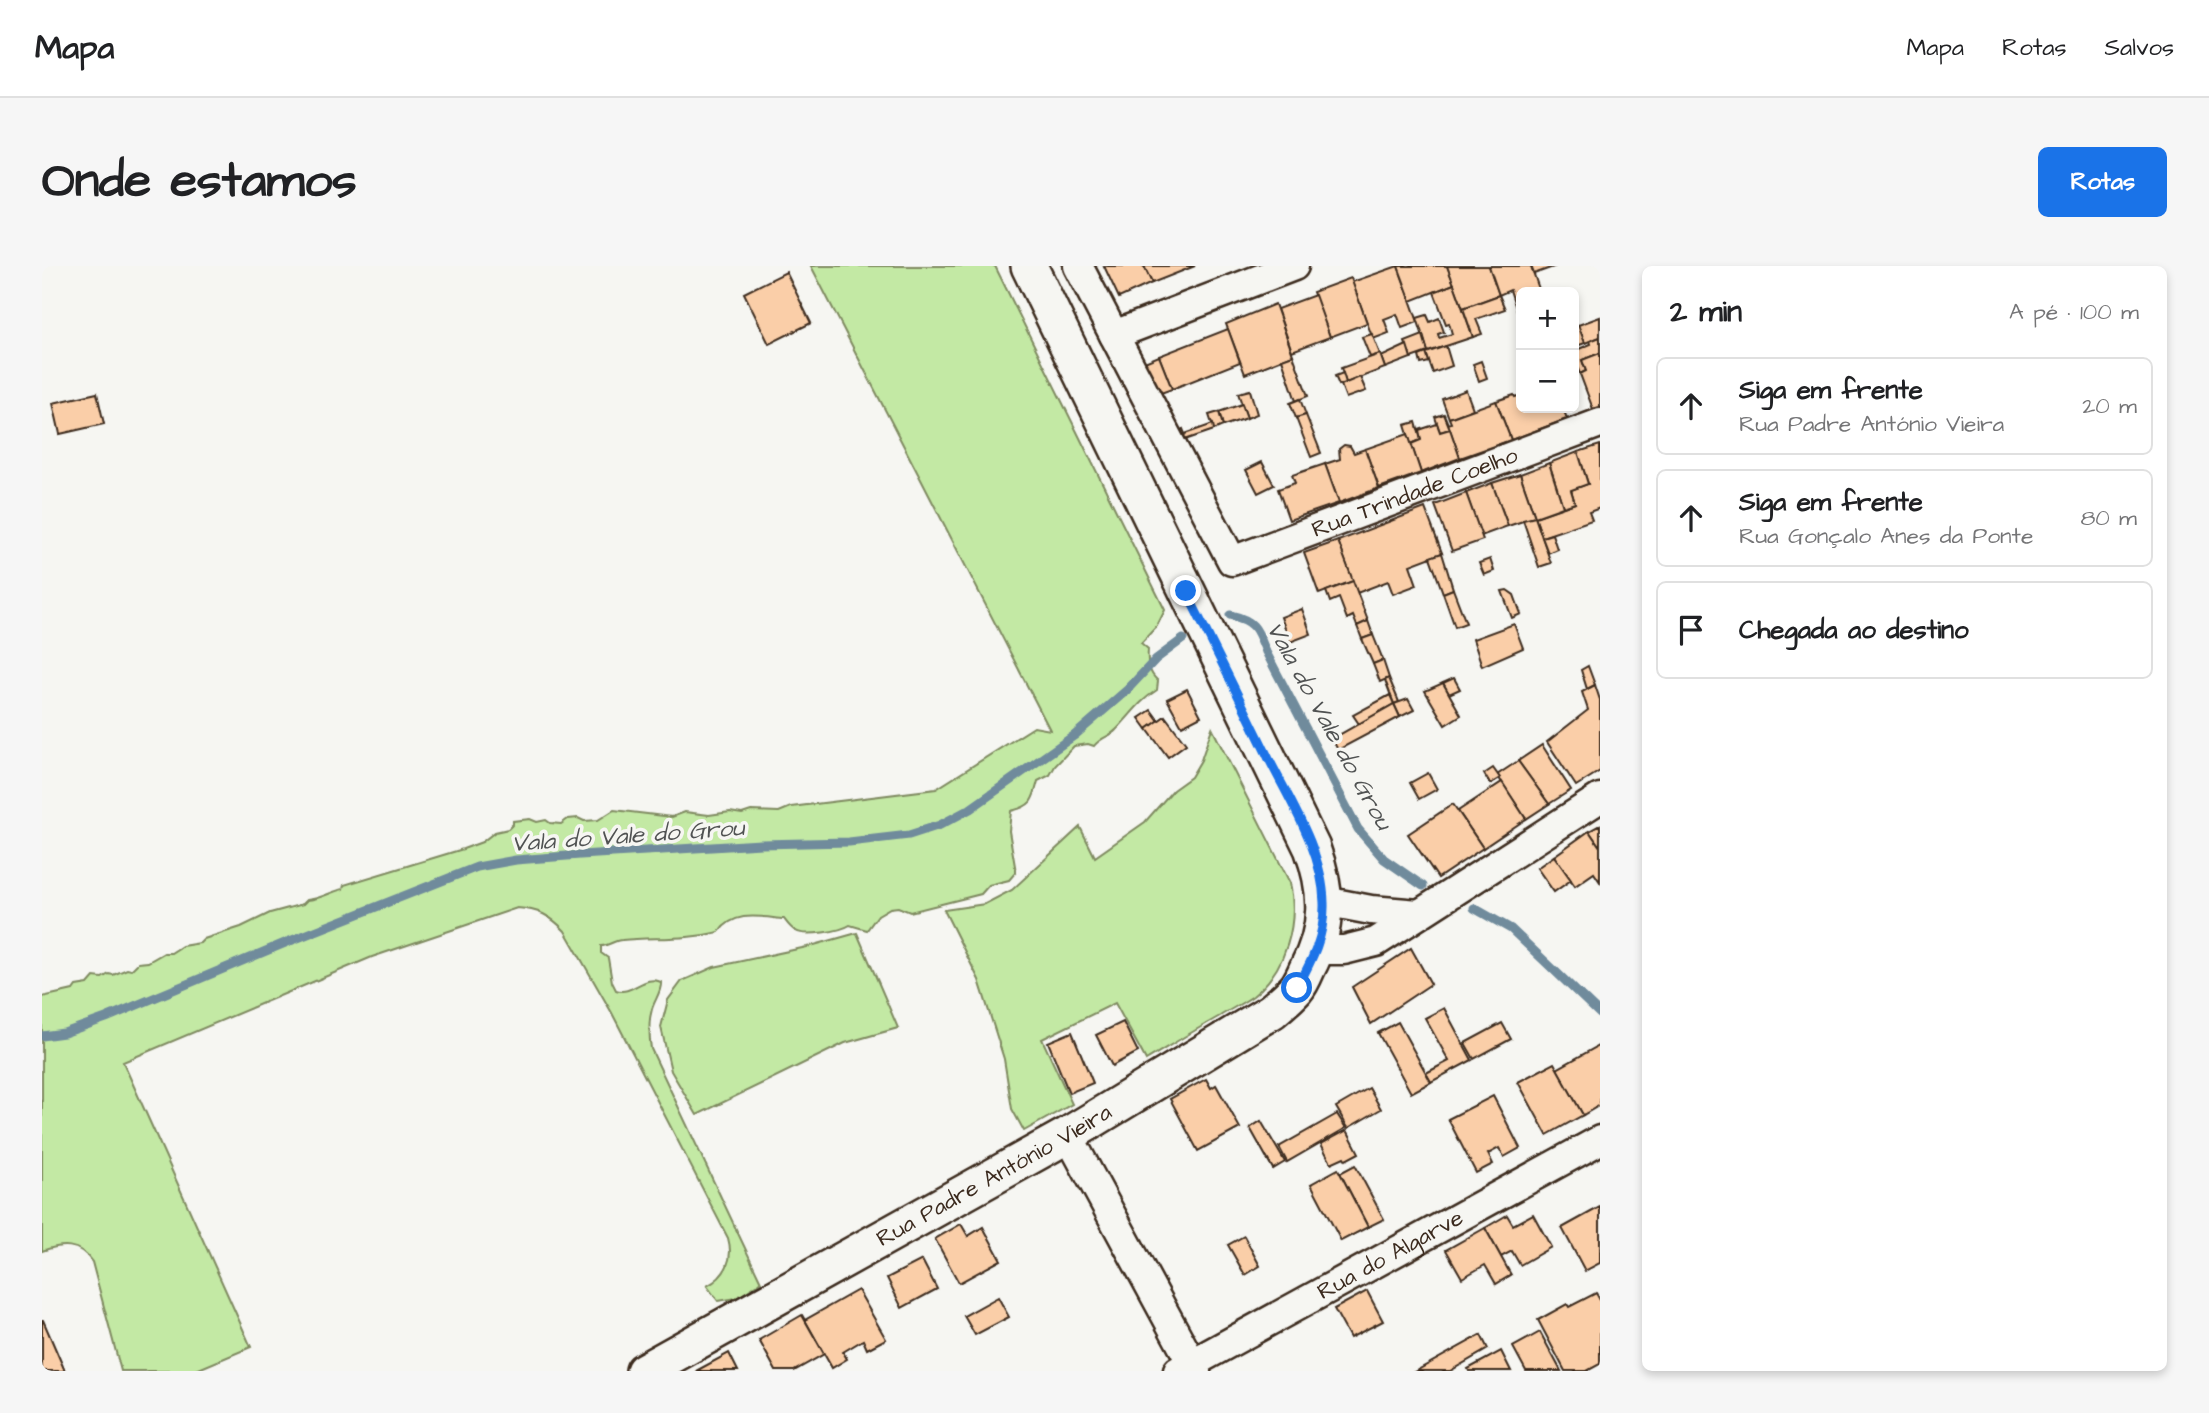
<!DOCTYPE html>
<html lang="pt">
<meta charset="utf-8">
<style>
:root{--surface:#fff;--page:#f6f6f6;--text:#202124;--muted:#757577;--line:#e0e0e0;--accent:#1a73e8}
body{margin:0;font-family:"Architects Daughter",sans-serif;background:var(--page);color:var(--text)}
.controls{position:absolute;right:21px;top:21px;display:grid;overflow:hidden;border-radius:10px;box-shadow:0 4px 10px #0003}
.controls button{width:63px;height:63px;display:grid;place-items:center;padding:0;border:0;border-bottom:2px solid var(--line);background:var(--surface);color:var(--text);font:35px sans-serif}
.stop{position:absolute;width:21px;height:21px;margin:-16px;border:5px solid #1a73e8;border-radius:50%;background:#fff}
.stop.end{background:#1a73e8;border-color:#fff;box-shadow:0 2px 7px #0008}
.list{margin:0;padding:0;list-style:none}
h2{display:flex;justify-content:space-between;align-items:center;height:91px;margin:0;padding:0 28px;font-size:30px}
h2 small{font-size:23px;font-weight:400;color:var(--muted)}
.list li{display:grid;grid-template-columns:46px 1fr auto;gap:21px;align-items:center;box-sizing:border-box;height:98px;margin:0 14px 14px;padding:0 14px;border:2px solid var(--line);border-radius:10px}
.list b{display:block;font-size:26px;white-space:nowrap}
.list p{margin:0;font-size:23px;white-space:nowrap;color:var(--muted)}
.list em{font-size:23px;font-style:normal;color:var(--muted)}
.icon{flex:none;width:38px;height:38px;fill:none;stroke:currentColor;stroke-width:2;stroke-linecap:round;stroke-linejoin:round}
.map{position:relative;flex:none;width:1558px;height:1105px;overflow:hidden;border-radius:10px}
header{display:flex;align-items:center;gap:42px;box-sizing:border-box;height:98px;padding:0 35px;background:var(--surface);border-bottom:2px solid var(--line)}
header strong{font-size:33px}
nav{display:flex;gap:38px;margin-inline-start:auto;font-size:24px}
.intro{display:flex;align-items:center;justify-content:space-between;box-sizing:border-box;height:168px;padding:0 42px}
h1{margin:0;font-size:49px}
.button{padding:18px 32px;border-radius:10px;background:var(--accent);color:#fff;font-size:24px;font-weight:700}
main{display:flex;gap:42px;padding:0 42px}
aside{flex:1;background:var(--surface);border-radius:10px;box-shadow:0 4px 10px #0003}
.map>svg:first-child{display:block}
.green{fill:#c3e9a4;stroke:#7f8a61;stroke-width:2}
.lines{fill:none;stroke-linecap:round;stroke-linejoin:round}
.stream{stroke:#6f8b9c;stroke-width:9}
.building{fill:#facea8;stroke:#3b2a1e;stroke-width:2}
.minor-casing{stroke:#3b2a1e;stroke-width:33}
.tertiary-casing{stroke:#3b2a1e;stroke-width:40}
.minor{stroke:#f6f6f2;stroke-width:28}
.tertiary{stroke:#f6f6f2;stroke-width:35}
.route{stroke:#1a73e8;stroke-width:9}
.labels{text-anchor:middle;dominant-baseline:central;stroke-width:7;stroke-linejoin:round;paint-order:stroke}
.street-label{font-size:23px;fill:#3b2a1e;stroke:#f6f6f2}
.water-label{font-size:24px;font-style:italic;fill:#505252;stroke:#f6f6f2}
</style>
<header>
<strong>Mapa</strong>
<nav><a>Mapa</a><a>Rotas</a><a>Salvos</a></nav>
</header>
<div class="intro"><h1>Onde estamos</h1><a class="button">Rotas</a></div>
<main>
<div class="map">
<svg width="1558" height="1105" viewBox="0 0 1558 1105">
<rect width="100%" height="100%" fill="#f6f6f2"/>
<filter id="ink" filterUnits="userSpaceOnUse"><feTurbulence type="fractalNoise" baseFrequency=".0143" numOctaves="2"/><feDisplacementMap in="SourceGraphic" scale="14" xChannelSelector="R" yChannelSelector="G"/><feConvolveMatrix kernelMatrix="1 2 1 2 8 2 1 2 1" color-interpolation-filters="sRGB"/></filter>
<g filter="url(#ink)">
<g class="green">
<path d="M769,0H953L1123,344L1115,360L1099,377L1106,383C1105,396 1106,406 1116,415L1115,424C1096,436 1089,449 1074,464C1068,471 1060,470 1052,480L1046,478L1032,480L1013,500L1008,509L996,515C991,535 990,540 969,545L967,565L974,606L967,614L947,619L939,628L868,646L856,641L848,642L836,649L825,664L808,659C799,665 763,671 754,665C749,663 745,657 742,653C718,651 693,644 677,666C644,674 612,671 580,674C572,674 567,680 559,680V687L566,692L570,716L574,724C590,730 602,708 619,716C620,725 613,733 610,743C606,756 607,769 609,783L719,1016L695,1032L676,1035L665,1020C684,1010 692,993 686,972L570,747L523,665C509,650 496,643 475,642L330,691L81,796L209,1081L152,1105H79L50,996C37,976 20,978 0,985V731L31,724L34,720L46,718L52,711L60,712L67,708L71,709L85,703L89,704L96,697L106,696L122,687H129L140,680L158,677L162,673L199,661L228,647L261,638L265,634C279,633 288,626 301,623L302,619L421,583L440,576L453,566L466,563L471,558V555L488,553L495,556L504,554L508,557L519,558L526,553L536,552L542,555L556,554L572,544L630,551L643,546L667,549L688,546L700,548L709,545L737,546L749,541L894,523L992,461L1008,464Z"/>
<path d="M1170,462L1248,617C1257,657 1244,704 1211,730C1201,737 1189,743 1178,750C1153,764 1129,779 1104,794L1073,737L1000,773L1030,838L982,865L970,843L962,793L937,714L902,644L943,638L970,624L1038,561L1053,591L1103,556L1131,524L1149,511L1159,494Z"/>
<path d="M815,667L856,762L803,777L655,849L629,805L619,761L626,734L640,715L672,701L765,681Z"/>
</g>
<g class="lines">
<g class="stream">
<path d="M1188,349C1214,355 1215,363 1224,386L1316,563L1342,593L1381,620"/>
<path d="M1432,642L1469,663L1558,748"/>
<path d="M0,770L22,767L64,752L243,677L435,601L474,594L538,589L719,578L807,576L867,569L898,559L928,543L1033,469L1085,424L1114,393L1141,373"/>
</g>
</g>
<g class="building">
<path d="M1062,0H1102L1110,17L1077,32Z"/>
<path d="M1102,0H1153L1110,17Z"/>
<path d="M1356,0L1376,56L1360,62L1355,48L1342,53L1347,67L1331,73L1310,16Z"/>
<path d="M1356,0H1405L1412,18L1369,35Z"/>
<path d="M1405,0H1447L1457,29L1421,42Z"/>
<path d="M1447,0H1489L1498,26H1479V47L1476,48L1468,24L1457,29Z"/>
<path d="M1489,0H1514L1492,8Z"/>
<path d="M744,6L769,57L727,78L702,27Z"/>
<path d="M1309,12L1325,57L1288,71L1271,26Z"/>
<path d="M1412,18L1431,71L1386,86L1375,52L1385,49L1388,56L1397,52L1402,66L1396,68L1397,72L1410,68L1407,57L1404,58L1392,26Z"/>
<path d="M1273,29L1288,71L1250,85L1235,43Z"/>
<path d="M1457,29L1463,43L1434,53L1440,68L1431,71L1421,42Z"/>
<path d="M1233,38L1251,89L1203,108L1184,58Z"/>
<path d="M1558,51V71L1543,77L1536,59Z"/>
<path d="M1536,59L1543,77L1532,81V61Z"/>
<path d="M1186,63L1198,96L1130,123L1117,90Z"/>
<path d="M1330,68L1338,88L1328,91L1320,71Z"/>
<path d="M1381,69L1386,86L1369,92L1363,76Z"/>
<path d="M1558,71V87L1540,94L1544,105L1538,108L1532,93V85L1549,78L1548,75Z"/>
<path d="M1365,79L1369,92L1343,102L1339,91Z"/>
<path d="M1404,80L1410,100L1391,107L1384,87Z"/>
<path d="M1384,87L1387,96L1379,98L1377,90Z"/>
<path d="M1558,87V141L1551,143L1538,108L1544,105L1540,94Z"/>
<path d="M1338,88L1343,102L1304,117L1299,102Z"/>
<path d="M1251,89L1266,130L1254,135L1240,93Z"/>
<path d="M1117,90L1130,123L1116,128L1100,97Z"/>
<path d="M1439,95L1445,112L1437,115L1431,98Z"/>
<path d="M1301,107L1304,117L1297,119L1293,110Z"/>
<path d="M1318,111L1324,125L1304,132L1299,119Z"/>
<path d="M1208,124L1215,148L1205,152L1196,127Z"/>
<path d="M1424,124L1431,143L1407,152L1400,133Z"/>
<path d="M55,127L62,158L18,168L11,137Z"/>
<path d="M1472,129L1473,131L1479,129V142H1521L1525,153L1469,174L1454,135Z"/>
<path d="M1258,133L1264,149L1254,152L1248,137Z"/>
<path d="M1454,135L1469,174L1418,192L1406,158L1409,157L1407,152Z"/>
<path d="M1200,138L1205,152L1181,160L1177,146Z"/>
<path d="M1177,146L1181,160L1172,164L1167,149Z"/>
<path d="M1402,148L1408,163L1398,166L1393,151Z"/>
<path d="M1264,149L1279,187L1269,191L1254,152Z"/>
<path d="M1374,156L1379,174L1369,178L1363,159Z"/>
<path d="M1171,158L1172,164L1140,175L1135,166L1141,163L1143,168Z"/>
<path d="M1395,158L1398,166L1408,163L1418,192L1379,207L1369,178L1379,174L1377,164Z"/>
<path d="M1366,168L1379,207L1337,222L1323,183Z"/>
<path d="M1302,179L1308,180L1312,187L1323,183L1337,222L1297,237L1283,198L1298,193L1297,183Z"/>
<path d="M1558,179V242L1547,246L1550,254L1500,271L1493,251L1533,237L1529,224L1546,218L1536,186Z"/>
<path d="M1536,186L1546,218L1529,224L1533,237L1521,241L1507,197Z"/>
<path d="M1220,196L1232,219L1216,227L1204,204Z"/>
<path d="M1507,197L1521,241L1493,251L1478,208Z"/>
<path d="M1283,198L1297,237L1247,254L1236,223L1253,217L1250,209Z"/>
<path d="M1478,208L1493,251L1466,260L1450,217Z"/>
<path d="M1450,217L1466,260L1439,270L1424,227Z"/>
<path d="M1424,227L1441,274L1410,285L1393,239Z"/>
<path d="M1383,242L1400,287L1368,299L1375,319L1351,328L1346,315L1315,327L1296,275Z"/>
<path d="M1493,251L1509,297L1497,301L1481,254Z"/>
<path d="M1510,268L1515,283L1506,287L1500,271Z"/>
<path d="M1296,275L1311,315L1277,328L1262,287Z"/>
<path d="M1400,287L1411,323L1401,327L1388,291Z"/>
<path d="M1448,293L1452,305L1442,309L1437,297Z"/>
<path d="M1311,315L1326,355L1315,360L1311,350L1305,353L1297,332L1288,336L1284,325Z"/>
<path d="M1411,323L1424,357L1413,361L1401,327Z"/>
<path d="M1465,324L1472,329L1479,348L1470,352L1460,325Z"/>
<path d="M1260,343L1269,368L1248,376L1239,351Z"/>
<path d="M1326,355L1331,369L1320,373L1315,360Z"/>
<path d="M1472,358L1481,382L1440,400L1431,373Z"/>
<path d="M1331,369L1341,394L1331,398L1320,373Z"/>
<path d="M1341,394L1347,412L1338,416L1331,398Z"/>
<path d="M1546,400L1553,419L1545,423L1539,404Z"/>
<path d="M1347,412L1357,436L1352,438L1343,414Z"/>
<path d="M1412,412L1418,423L1407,428L1401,417Z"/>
<path d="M1401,417L1419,449L1403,459L1383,425Z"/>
<path d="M1553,419L1558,434V505L1534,520L1505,476L1546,444L1540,426Z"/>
<path d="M1145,423L1159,450L1140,460L1125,433Z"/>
<path d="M1348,429L1352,438L1317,458L1311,449Z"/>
<path d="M1366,433L1372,444L1358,451L1352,438Z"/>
<path d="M1352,438L1358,451L1296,484L1290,473Z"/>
<path d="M1109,444L1117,455L1105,463L1097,452Z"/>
<path d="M1123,450L1144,478L1126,491L1105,463Z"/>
<path d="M1500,479L1529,524L1507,538L1476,495Z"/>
<path d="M1476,495L1507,538L1484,553L1455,509Z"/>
<path d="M1451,502L1458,512L1448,518L1442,508Z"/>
<path d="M1386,507L1395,523L1377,533L1368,517Z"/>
<path d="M1460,516L1484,553L1441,582L1416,545Z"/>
<path d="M1411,538L1441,582L1396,612L1366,568Z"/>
<path d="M1558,559V581L1547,565Z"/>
<path d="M1547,565L1558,581V616L1552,607L1533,620L1512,590Z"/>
<path d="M1512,590L1529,614L1512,626L1495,602Z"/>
<path d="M1369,682L1389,718L1329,758L1310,721Z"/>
<path d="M1402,742L1430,794L1389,816L1384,807L1407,795L1383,752Z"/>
<path d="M1081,756L1096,786L1070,800L1054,769Z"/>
<path d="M1356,756L1389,816L1369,827L1336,767Z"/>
<path d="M1460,757L1469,773L1432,793L1423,777Z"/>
<path d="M1030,766L1051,817L1027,827L1006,776Z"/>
<path d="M1558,779V839L1541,849L1515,803Z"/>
<path d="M1512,797L1541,849L1505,869L1476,816Z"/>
<path d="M1164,813L1169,822L1174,819L1198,862L1156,885L1128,833Z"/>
<path d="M1327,822L1339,843L1306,862L1294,841Z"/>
<path d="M1451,830L1478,882L1462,891L1457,882L1446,888L1451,898L1434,907L1406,853Z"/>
<path d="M1295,848L1304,862L1245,896L1237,881Z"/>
<path d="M1219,855L1243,896L1231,903L1208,862Z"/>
<path d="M1305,864L1317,887L1304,894L1302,891L1289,897L1279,878Z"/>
<path d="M1313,899L1342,953L1326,961L1298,907Z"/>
<path d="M1296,903L1326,961L1299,975L1269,918Z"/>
<path d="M1558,941V997L1543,1005L1520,962Z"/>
<path d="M1491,948L1509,981L1478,999L1470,985L1459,991L1443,962L1465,949L1471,959Z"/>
<path d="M919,958L926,970L941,961L959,994L917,1017L893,973Z"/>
<path d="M1443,962L1469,1009L1454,1018L1443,999L1420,1012L1404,984Z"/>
<path d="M1202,970L1218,1000L1203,1009L1186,979Z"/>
<path d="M880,994L895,1023L860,1042L845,1012Z"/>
<path d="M816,1024L844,1073L825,1083L821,1074L801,1086L805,1093L790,1102L763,1054Z"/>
<path d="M1325,1025L1341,1055L1308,1072L1292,1043Z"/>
<path d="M1554,1027L1558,1034V1098L1545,1105H1523L1496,1054L1525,1038L1527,1041Z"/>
<path d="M956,1031L967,1051L933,1069L922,1050Z"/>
<path d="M760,1049L782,1088L752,1105H734L717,1074Z"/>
<path d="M0,1054H1L23,1105H0Z"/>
<path d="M1498,1066L1519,1105H1484L1471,1081Z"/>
<path d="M1439,1069L1446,1083L1408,1105H1374Z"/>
<path d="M1459,1085L1469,1105H1427L1426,1103Z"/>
<path d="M687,1087L696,1105H654Z"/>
</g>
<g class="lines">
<defs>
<g id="minor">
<path id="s1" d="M1036,0L1190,295L1558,157"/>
<path d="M1072,69L1252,0"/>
<path d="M1282,635L1329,644L1377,648"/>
<path d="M1276,684H1302L1334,676L1558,532"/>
<path d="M1026,869L1154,1105"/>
<path id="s2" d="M1136,1105L1558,874"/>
</g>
<g id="tertiary">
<path id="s3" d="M602,1105L1026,869L1230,745C1238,738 1247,731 1254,723C1259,717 1262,710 1265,703C1287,662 1286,625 1270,582L987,0"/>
</g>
</defs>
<use href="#minor" class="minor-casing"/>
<use href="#tertiary" class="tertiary-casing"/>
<use href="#minor" class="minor"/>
<use href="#tertiary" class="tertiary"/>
</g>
</g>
<g class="lines" filter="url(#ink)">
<path class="route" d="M1144,325C1172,381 1200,437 1227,493C1249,537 1281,586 1282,637C1283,670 1270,694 1255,722"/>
</g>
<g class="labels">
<g class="street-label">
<text stroke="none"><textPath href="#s1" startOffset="528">Rua Trindade Coelho</textPath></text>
<text stroke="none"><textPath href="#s3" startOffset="401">Rua Padre António Vieira</textPath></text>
<text stroke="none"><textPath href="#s2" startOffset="242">Rua do Algarve</textPath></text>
</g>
<g class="water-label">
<text transform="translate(1287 460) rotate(61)">Vala do Vale do Grou</text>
<text transform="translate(586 570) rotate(-4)">Vala do Vale do Grou</text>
</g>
</g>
</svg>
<div class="controls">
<button>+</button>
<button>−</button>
</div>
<div class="stop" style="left:1255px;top:722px"></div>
<div class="stop end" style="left:1144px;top:325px"></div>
</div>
<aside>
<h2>2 min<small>A pé · 100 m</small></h2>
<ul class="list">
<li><svg class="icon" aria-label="ahead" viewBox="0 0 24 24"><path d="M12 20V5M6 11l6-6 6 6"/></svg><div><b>Siga em frente</b><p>Rua Padre António Vieira</p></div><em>20 m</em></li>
<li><svg class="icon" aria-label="ahead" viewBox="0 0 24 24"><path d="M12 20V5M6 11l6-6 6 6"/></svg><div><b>Siga em frente</b><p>Rua Gonçalo Anes da Ponte</p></div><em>80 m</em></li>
<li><svg class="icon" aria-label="arrive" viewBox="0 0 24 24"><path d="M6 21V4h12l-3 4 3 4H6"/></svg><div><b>Chegada ao destino</b></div></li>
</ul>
</aside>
</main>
